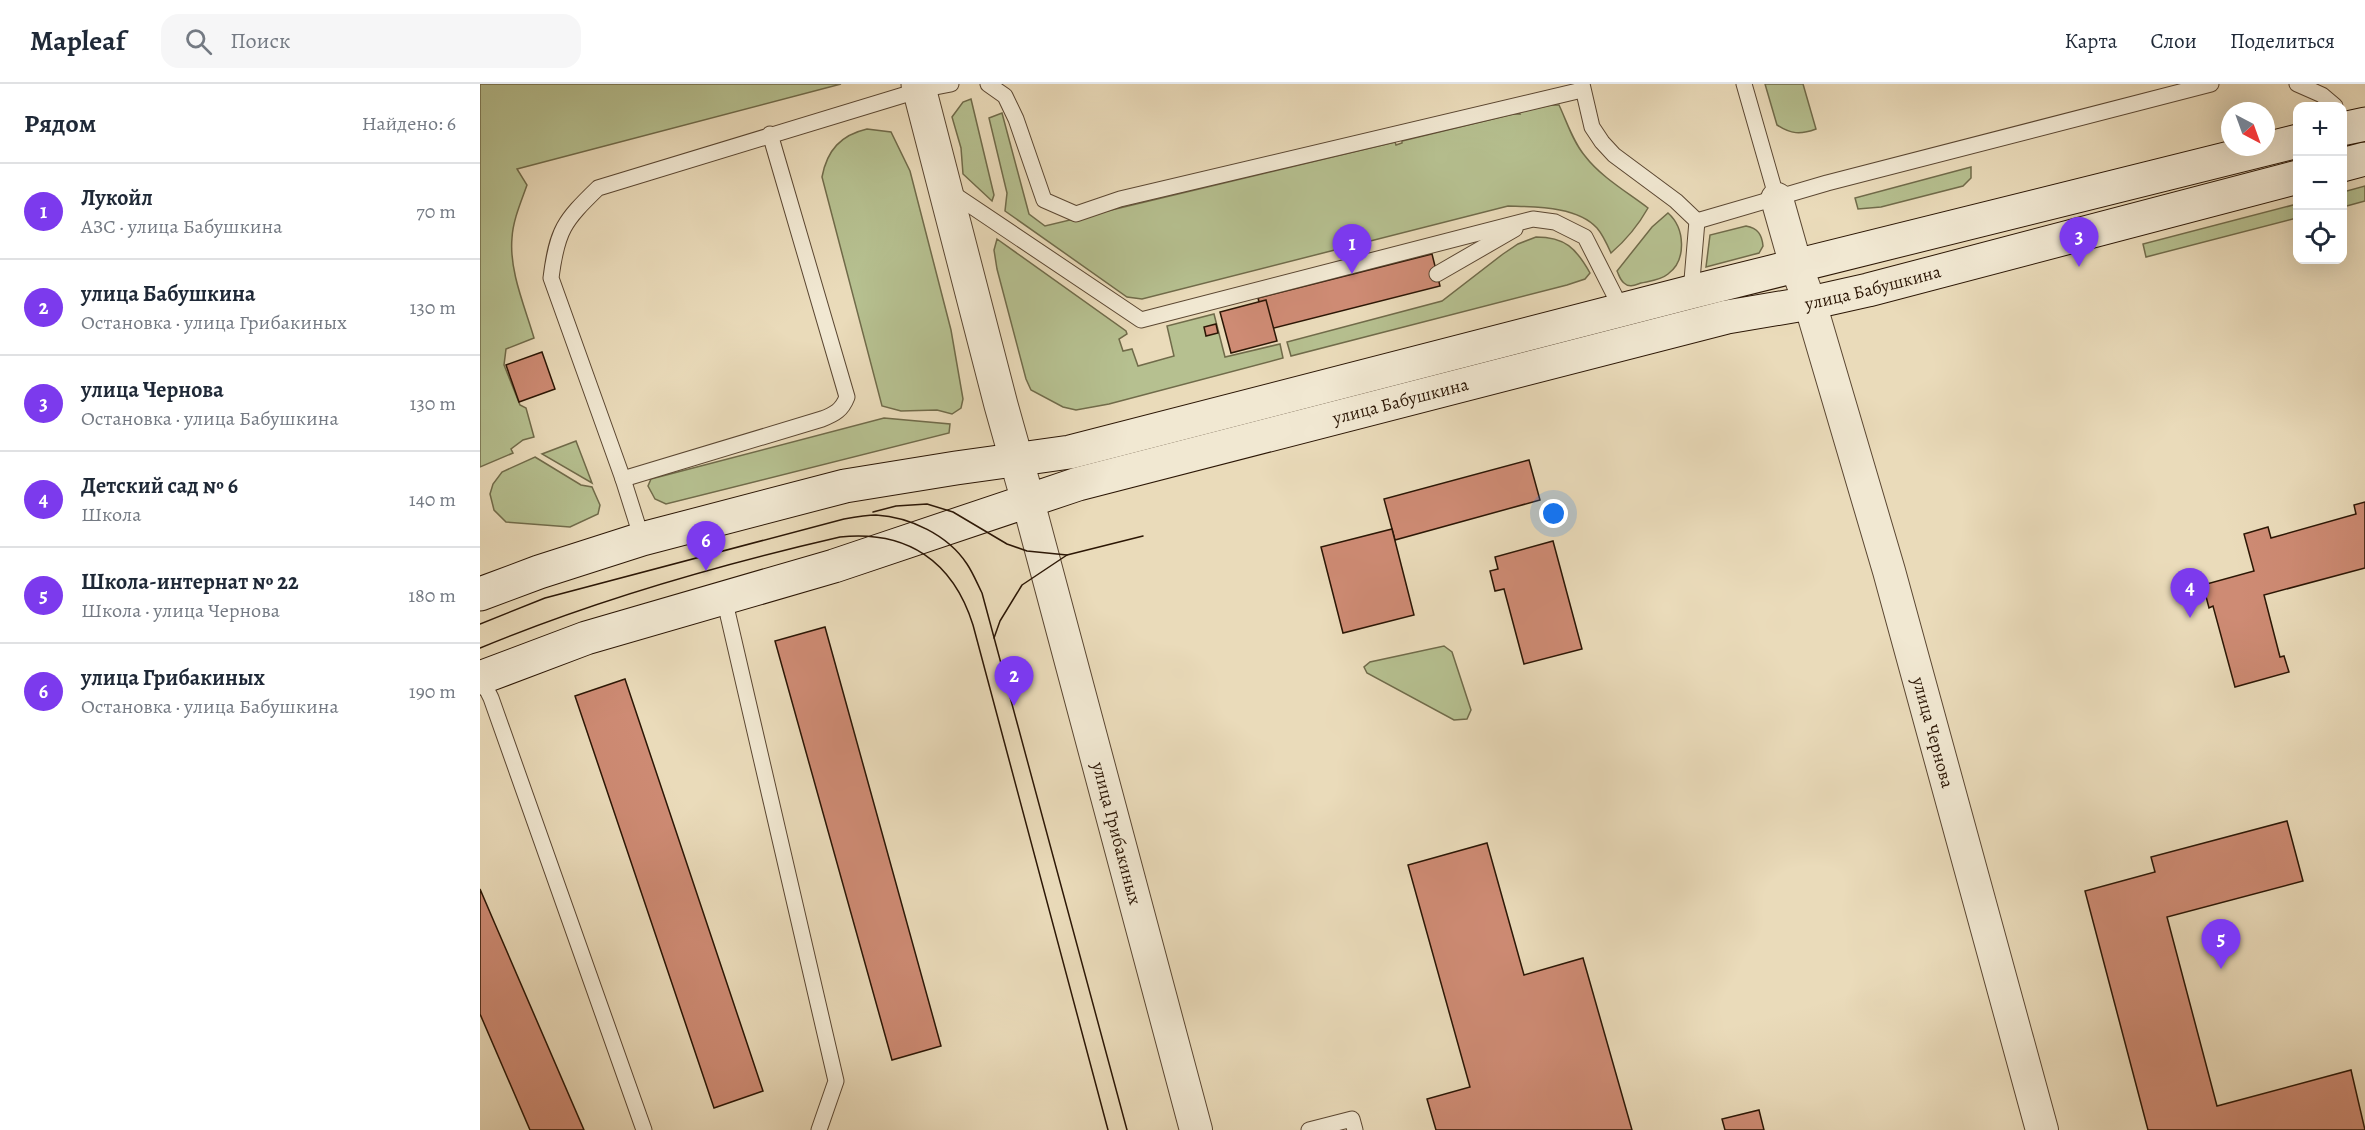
<!DOCTYPE html>
<html lang="ru">
<meta charset="utf-8">
<style>
:root{--surface:#fff;--page:#f6f6f7;--text:#1f2937;--muted:#747a83;--line:#e0e1e3;--accent:#7c3aed}
body{margin:0;font-family:Alegreya,serif;background:var(--page);color:var(--text)}
.controls{position:absolute;right:18px;top:18px;display:grid;overflow:hidden;border-radius:12px;box-shadow:0 6px 24px #0002}
.controls button{width:54px;height:54px;display:grid;place-items:center;padding:0;border:0;border-bottom:2px solid var(--line);background:var(--surface);color:var(--text);font:30px sans-serif}
.compass{position:absolute;left:1741px;top:18px;width:54px;height:54px;border-radius:50%;background:var(--surface);box-shadow:0 6px 24px #0002;rotate:139deg}
.you{position:absolute;left:1074px;top:430px;width:21px;height:21px;margin:-15px;border:4px solid #fff;border-radius:50%;background:#1a73e8;box-shadow:0 0 0 9px #1a73e833}
.badge{display:grid;place-items:center;width:39px;height:39px;border-radius:50%;background:var(--accent);color:#fff;font-size:20px;font-weight:700}
.pin{position:absolute;translate:-50% -50px;filter:drop-shadow(0 2px 3px #0008)}
.pin::after{content:'';position:absolute;top:32px;width:21px;height:18px;background:inherit;clip-path:polygon(0 0,100% 0,50% 100%)}
.list{margin:0;padding:0;list-style:none}
h2{display:flex;justify-content:space-between;align-items:center;height:78px;margin:0;padding:0 24px;font-size:26px}
h2 small{font-size:20px;font-weight:400;color:var(--muted)}
.list li{display:grid;grid-template-columns:39px 1fr auto;gap:18px;align-items:center;box-sizing:border-box;height:96px;padding:0 24px;border-top:2px solid var(--line)}
.list b{display:block;font-size:22px;white-space:nowrap}
.list p{margin:0;font-size:20px;white-space:nowrap;color:var(--muted)}
.list em{font-size:20px;font-style:normal;color:var(--muted)}
.icon{flex:none;width:33px;height:33px;fill:none;stroke:currentColor;stroke-width:2;stroke-linecap:round;stroke-linejoin:round}
.map{position:relative;flex:none;width:1885px;height:1046px;overflow:hidden}
header{display:flex;align-items:center;gap:36px;box-sizing:border-box;height:84px;padding:0 30px;background:var(--surface);border-bottom:2px solid var(--line)}
header strong{font-size:28px}
nav{display:flex;gap:33px;margin-inline-start:auto;font-size:21px}
.search{width:420px;height:54px;background:var(--page);display:flex;align-items:center;gap:15px;box-sizing:border-box;padding:0 21px;border-radius:18px;color:var(--muted);font-size:22px}
main{display:flex}
aside{flex:1;background:var(--surface)}
.map>svg:first-child{display:block}
.green{fill:#b6c090;stroke:#706b4a;stroke-width:1.5}
.building{fill:#ce8b74;stroke:#2b1605;stroke-width:1.5}
.lines{fill:none;stroke-linecap:round;stroke-linejoin:round}
.service-casing{stroke:#5b4732;stroke-width:17}
.minor-casing{stroke:#5b4732;stroke-width:34}
.tertiary-casing{stroke:#5b4732;stroke-width:35}
.secondary-casing{stroke:#2b1605;stroke-width:35}
.service{stroke:#f1e8d2;stroke-width:15}
.minor{stroke:#f1e8d2;stroke-width:32}
.tertiary{stroke:#f1e8d2;stroke-width:33}
.secondary{stroke:#f1e8d2;stroke-width:33}
.tram{stroke:#2b1605;stroke-width:1.5}
.labels{text-anchor:middle;dominant-baseline:central;stroke-width:4.5;stroke-linejoin:round;paint-order:stroke}
.street-label{font-size:18px;fill:#2b1605;stroke:#f1e8d2}
</style>
<header>
<strong>Mapleaf</strong>
<div class="search"><svg class="icon" aria-label="search" viewBox="0 0 24 24"><circle cx="10" cy="10" r="6"/><path d="M15 15l6 6"/></svg>Поиск</div>
<nav><a>Карта</a><a>Слои</a><a>Поделиться</a></nav>
</header>
<main>
<aside>
<h2>Рядом<small>Найдено: 6</small></h2>
<ul class="list">
<li><span class="badge">1</span><div><b>Лукойл</b><p>АЗС · улица Бабушкина</p></div><em>70 m</em></li>
<li><span class="badge">2</span><div><b>улица Бабушкина</b><p>Остановка · улица Грибакиных</p></div><em>130 m</em></li>
<li><span class="badge">3</span><div><b>улица Чернова</b><p>Остановка · улица Бабушкина</p></div><em>130 m</em></li>
<li><span class="badge">4</span><div><b>Детский сад № 6</b><p>Школа</p></div><em>140 m</em></li>
<li><span class="badge">5</span><div><b>Школа-интернат № 22</b><p>Школа · улица Чернова</p></div><em>180 m</em></li>
<li><span class="badge">6</span><div><b>улица Грибакиных</b><p>Остановка · улица Бабушкина</p></div><em>190 m</em></li>
</ul>
</aside>
<div class="map">
<svg width="1885" height="1046" viewBox="0 0 1885 1046">
<rect width="100%" height="100%" fill="#eadbba"/>
<filter id="stains"><feTurbulence type="fractalNoise" baseFrequency=".00333" numOctaves="4"/><feColorMatrix values="0 0 0 0 .2 0 0 0 0 .09 0 0 0 0 .02 0 0 0 .5 -.17"/></filter>
<radialGradient id="worn" r=".72"><stop offset=".6" stop-color="#630" stop-opacity="0"/><stop offset="1" stop-color="#630" stop-opacity=".3"/></radialGradient>
<g class="green">
<path d="M0,0H361L37,85L47,101C41,118 33,136 32,154C29,187 45,223 54,254L26,265L24,281L40,321L46,324L54,353L43,356L31,365L33,369L0,383Z"/>
<path d="M1285,0H1323L1336,45C1320,51 1311,50 1297,41Z"/>
<path d="M491,15L514,111L512,117L483,90L481,64L472,33L483,18Z"/>
<path d="M1071,21H1079C1087,38 1093,58 1105,72C1121,93 1147,108 1168,124C1159,140 1145,157 1131,169C1127,160 1123,151 1117,144C1097,122 1055,123 1028,122L662,215L647,213L525,127L527,109L509,34L522,29L549,130L565,142L915,58L916,61L922,59V57L1033,30H1040L1039,28Z"/>
<path d="M387,45L411,48L430,87L471,246L483,315L481,324L472,330L457,326L421,327L402,322L342,93C347,66 361,51 387,45Z"/>
<path d="M1491,83V94L1483,102L1401,123L1378,125L1375,114Z"/>
<path d="M1885,102V117L1863,123V108Z"/>
<path d="M1817,120V134L1666,173L1663,160Z"/>
<path d="M1188,129C1205,144 1207,176 1188,190C1181,196 1170,197 1161,199C1155,201 1149,204 1144,199C1140,196 1139,191 1137,187L1172,143Z"/>
<path d="M1266,142C1278,144 1282,151 1283,162L1279,169L1226,183L1230,151Z"/>
<path d="M1056,153C1085,153 1096,164 1110,189L1105,195L1087,201L811,272L807,258L962,217L1023,170L1038,160Z"/>
<path d="M517,155L646,247L647,250L639,255L643,267L652,265L658,282L694,272L687,242L734,230L745,273L800,260L803,274L629,320L596,326L583,323L551,306L546,295L517,185L514,166Z"/>
<path d="M404,334L470,340L469,349L186,420L175,415L168,402L171,395Z"/>
<path d="M96,357L112,399L62,370Z"/>
<path d="M55,373L101,401L112,403L120,421L118,430L90,443L26,438L14,426L10,410L13,400L22,388Z"/>
<path d="M964,562L972,568L991,626L987,635L974,636L887,589L884,583L890,578Z"/>
</g>
<g class="building">
<path d="M952,170L960,202L786,246L778,214Z"/>
<path d="M786,216L797,257L751,269L740,228Z"/>
<path d="M736,240L738,249L726,252L724,243Z"/>
<path d="M62,268L75,305L39,318L26,281Z"/>
<path d="M1049,376L1060,416L915,456L904,415Z"/>
<path d="M1885,418V484L1784,511L1800,573L1804,572L1809,588L1755,603L1733,522L1729,524L1723,501L1774,487L1764,450L1788,443L1791,454L1876,430L1874,421Z"/>
<path d="M912,445L934,531L863,549L841,463Z"/>
<path d="M1073,457L1102,565L1044,580L1024,505L1015,507L1010,487L1018,485L1015,473Z"/>
<path d="M345,543L461,962L412,976L295,557Z"/>
<path d="M145,595L283,1007L234,1024L95,612Z"/>
<path d="M1807,737L1823,797L1687,833L1737,1022L1871,986L1885,1046H1668L1605,807L1675,788L1671,773Z"/>
<path d="M1007,759L1044,891L1103,874L1152,1046H956L947,1015L990,1003L928,781Z"/>
<path d="M0,805L15,840L104,1046H50L0,930Z"/>
<path d="M1279,1026L1284,1046H1245L1242,1035Z"/>
</g>
<g class="lines">
<defs>
<g id="service">
<path d="M508,0L525,12L536,35L564,116L596,130L640,115L1102,6"/>
<path d="M1102,0L1112,43L1122,58L1134,71L1196,117L1217,137"/>
<path d="M1264,0L1297,115"/>
<path d="M1817,0L1842,11L1855,22"/>
<path d="M469,107L661,236L1053,135L1075,138L1105,153L1142,226"/>
<path d="M1217,137L1347,99L1731,0"/>
<path d="M957,190L1035,145"/>
<path d="M1211,208L1217,137"/>
<path d="M143,395L342,335C355,330 362,326 367,313L290,50"/>
<path d="M162,455L143,395L71,194C77,146 84,137 118,104L440,6L471,0"/>
<path d="M244,514L356,997L339,1046"/>
<path d="M1,594L11,614L164,1046"/>
<path d="M829,1046L872,1035L875,1046"/>
</g>
<g id="minor">
<path id="s1" d="M1297,115L1316,182L1330,219L1409,487L1562,1046"/>
<path id="s2" d="M548,417L716,1046"/>
</g>
<path id="tertiary" d="M438,0L521,321L548,417"/>
<g id="secondary">
<path d="M1862,45L1885,40"/>
<path d="M1862,81L1885,75"/>
<path d="M0,510L59,488L162,455L365,402L476,384L590,368L1211,208L1818,57"/>
<path id="s3" d="M0,594L106,554L354,482L598,400L1247,233L1330,219L1388,206L1818,93"/>
</g>
</defs>
<use href="#service" class="service-casing"/>
<use href="#minor" class="minor-casing"/>
<use href="#tertiary" class="tertiary-casing"/>
<use href="#secondary" class="secondary-casing"/>
<use href="#service" class="service"/>
<use href="#minor" class="minor"/>
<use href="#tertiary" class="tertiary"/>
<use href="#secondary" class="secondary"/>
<g class="tram">
<path d="M393,428L416,422L447,420L473,428L527,460L547,467L587,471L663,452"/>
<path d="M0,540L65,514L364,435C375,433 386,431 396,431C430,433 468,451 487,480C493,489 497,499 502,509L647,1046"/>
<path d="M514,554L520,537L542,501L587,471"/>
<path d="M0,564C116,516 238,481 360,453C427,446 473,477 493,541L628,1046"/>
</g>
</g>
<g class="labels">
<g class="street-label">
<text stroke="none"><textPath href="#s3" startOffset="1448">улица Бабушкина</textPath></text>
<text stroke="none"><textPath href="#s3" startOffset="962">улица Бабушкина</textPath></text>
<text stroke="none"><textPath href="#s1" startOffset="556">улица Чернова</textPath></text>
<text stroke="none"><textPath href="#s2" startOffset="344">улица Грибакиных</textPath></text>
</g>
</g>
<rect width="100%" height="100%" filter="url(#stains)"/>
<rect width="100%" height="100%" fill="url(#worn)"/>
</svg>
<div class="controls">
<button>+</button>
<button>−</button>
<button><svg class="icon" aria-label="locate" viewBox="0 0 24 24"><circle cx="12" cy="12" r="6"/><path d="M12 2v4M12 18v4M2 12h4M18 12h4"/></svg></button>
</div>
<svg class="compass" viewBox="-18 -18 36 36"><path d="M0-13l5 13h-10z" fill="#e53935"/><path d="M0 13l5-13h-10z" fill="#747a83"/></svg>
<div class="you"></div>
<div class="pin badge" style="left:872px;top:190px">1</div>
<div class="pin badge" style="left:534px;top:622px">2</div>
<div class="pin badge" style="left:1599px;top:183px">3</div>
<div class="pin badge" style="left:1710px;top:534px">4</div>
<div class="pin badge" style="left:1741px;top:885px">5</div>
<div class="pin badge" style="left:226px;top:487px">6</div>
</div>
</main>
